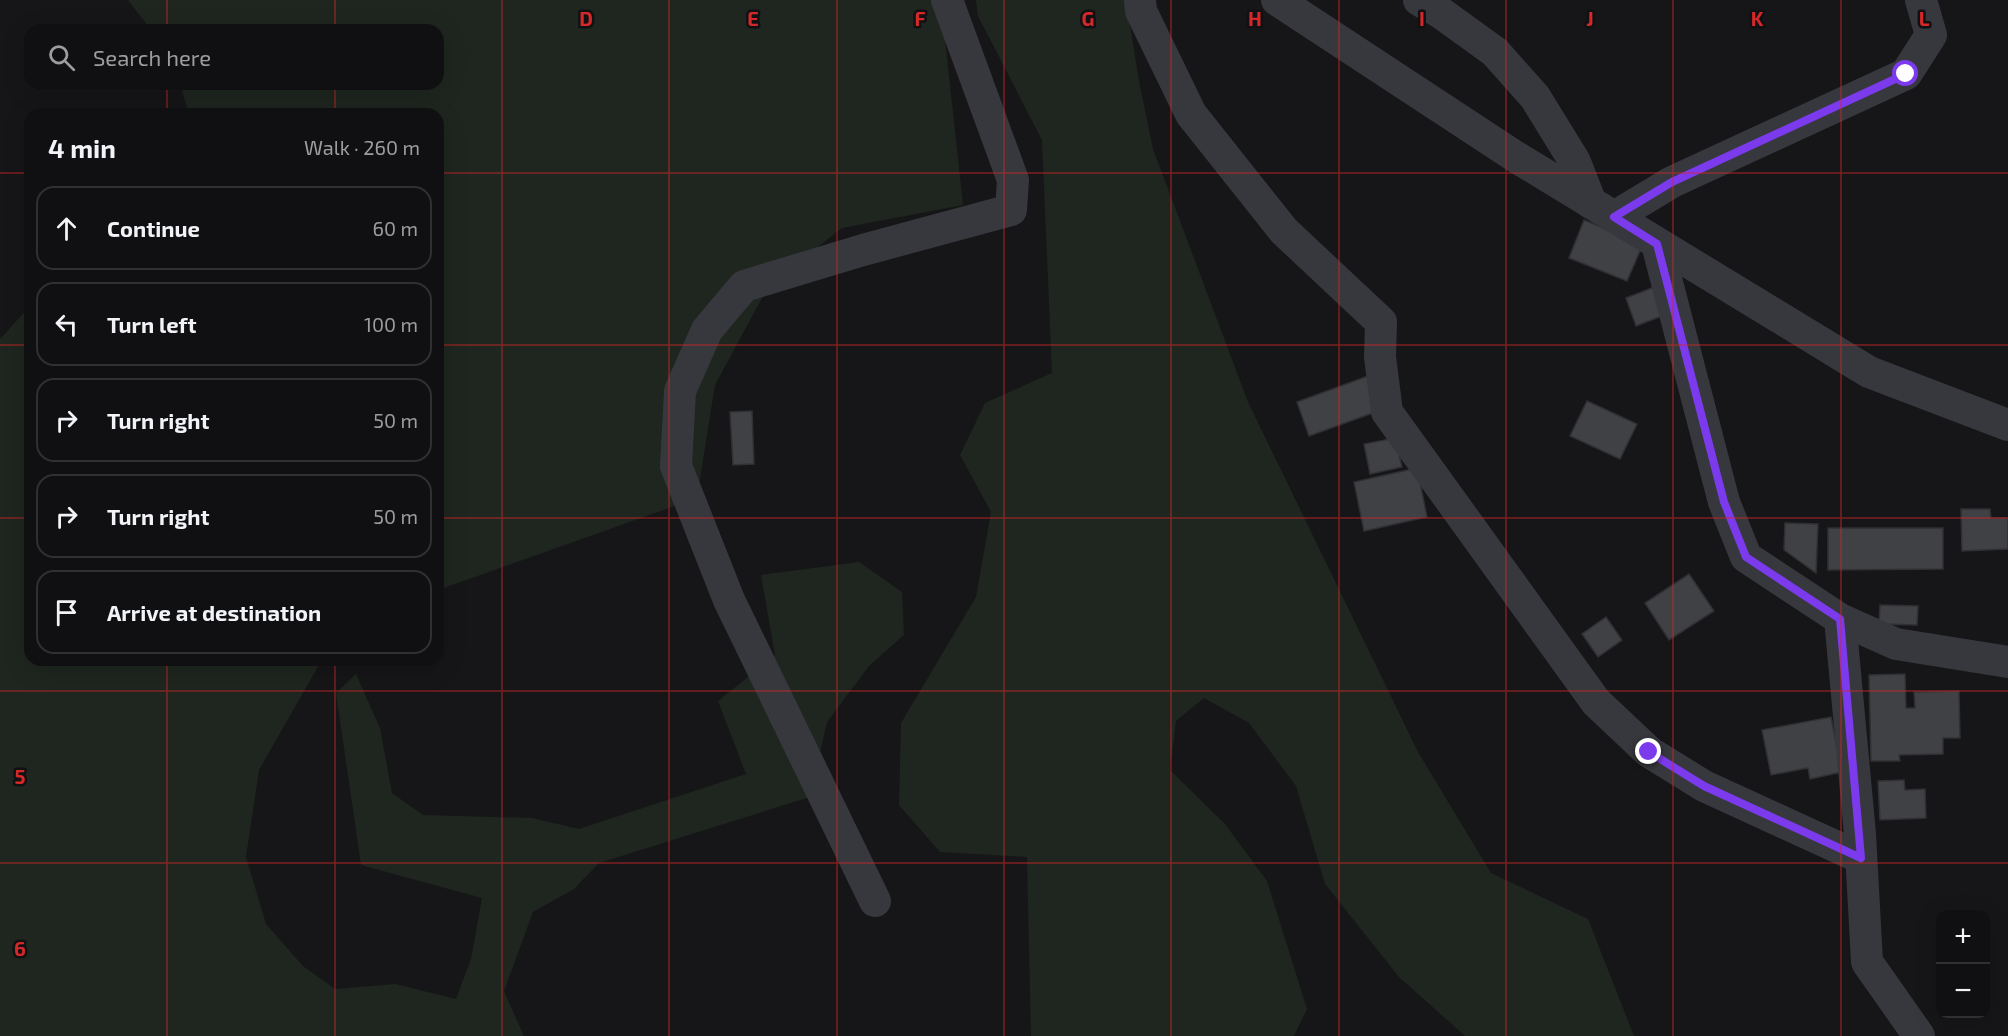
<!DOCTYPE html>
<meta charset="utf-8">
<style>
:root{--surface:#101012;--page:#1e1e20;--text:#f1f3f6;--muted:#9c9d9f;--line:#303032}
body{margin:0;font-family:"Exo 2",sans-serif;background:var(--page);color:var(--text)}
.controls{position:absolute;right:18px;bottom:18px;display:grid;overflow:hidden;border-radius:12px;box-shadow:0 6px 24px #0002}
.controls button{width:54px;height:54px;display:grid;place-items:center;padding:0;border:0;border-bottom:2px solid var(--line);background:var(--surface);color:var(--text);font:30px sans-serif}
.stop{position:absolute;width:18px;height:18px;margin:-14px;border:4px solid #7c3aed;border-radius:50%;background:#fff}
.stop.end{background:#7c3aed;border-color:#fff;box-shadow:0 2px 6px #0008}
.list{margin:0;padding:0;list-style:none}
h2{display:flex;justify-content:space-between;align-items:center;height:78px;margin:0;padding:0 24px;font-size:26px}
h2 small{font-size:20px;font-weight:400;color:var(--muted)}
.list li{display:grid;grid-template-columns:39px 1fr auto;gap:18px;align-items:center;box-sizing:border-box;height:84px;margin:0 12px 12px;padding:0 12px;border:2px solid var(--line);border-radius:18px}
.list b{display:block;font-size:22px;white-space:nowrap}
.list em{font-size:20px;font-style:normal;color:var(--muted)}
.icon{flex:none;width:33px;height:33px;fill:none;stroke:currentColor;stroke-width:2;stroke-linecap:round;stroke-linejoin:round}
.map{position:relative;flex:none;width:2008px;height:1036px;overflow:hidden}
.search{position:absolute;background:var(--surface);box-shadow:0 6px 24px #0002;left:24px;top:24px;width:420px;height:66px;display:flex;align-items:center;gap:15px;box-sizing:border-box;padding:0 21px;border-radius:18px;color:var(--muted);font-size:22px}
.panel{position:absolute;background:var(--surface);box-shadow:0 6px 24px #0002;left:24px;top:108px;width:420px;height:558px;border-radius:18px}
.map>svg:first-child{display:block}
.green{fill:#1e261f}
.building{fill:#404145;stroke:#303034;stroke-width:1.5}
.lines{fill:none;stroke-linecap:round;stroke-linejoin:round}
.street{stroke:#37383d;stroke-width:32}
.route{stroke:#7c3aed;stroke-width:8}
.grid{fill:none;stroke:#d62828;stroke-width:1.5;stroke-opacity:0.55}
.grid-label{font-size:20px;text-anchor:middle;font-weight:bold;fill:#d62828;stroke:#111113;stroke-width:5;stroke-linejoin:round;paint-order:stroke}
</style>
<div class="map">
<svg width="2008" height="1036" viewBox="0 0 2008 1036">
<rect width="100%" height="100%" fill="#161618"/>
<g class="green">
<path d="M128,0H938L942,11L963,205L842,228L769,285L715,385L697,498L438,590V114H189L180,84H438V30H151Z"/>
<path d="M976,0H1126L1139,81L1153,149L1248,402L1418,752L1491,873L1588,919L1634,1036H1465L1399,977L1325,884L1296,786L1249,723L1204,698L1176,721L1170,770L1225,824L1267,881L1307,1009L1294,1036H1031L1027,857L940,852L899,805L901,723L976,597L991,512L960,455L985,403L1052,373L1042,140L978,16Z"/>
<path d="M30,306V660H323L320,663L259,770L246,857L266,924L303,966L335,989L395,984L456,999L471,959L482,898L361,865L336,693L356,674L380,728L392,793L423,815L532,818L579,829L746,774L718,701L775,655L761,575L859,562L902,592L904,635L869,666L827,722L810,797L599,863L574,889L533,912L504,991L524,1036H0V339Z"/>
</g>
<g class="building">
<path d="M1584,220L1643,244L1627,281L1569,258Z"/>
<path d="M1657,286L1667,314L1636,326L1626,298Z"/>
<path d="M1368,376L1381,410L1309,436L1297,402Z"/>
<path d="M1587,401L1637,424L1620,459L1570,436Z"/>
<path d="M752,411L754,464L733,465L730,412Z"/>
<path d="M1395,438L1402,467L1370,474L1364,444Z"/>
<path d="M1417,468L1427,517L1364,531L1354,482Z"/>
<path d="M1961,509H1990L1991,518H2008V549L1962,551Z"/>
<path d="M1785,523L1818,524L1816,573L1784,550Z"/>
<path d="M1828,528H1943V569L1828,570Z"/>
<path d="M1689,574L1714,611L1669,640L1645,603Z"/>
<path d="M1880,605L1918,606L1917,625L1879,624Z"/>
<path d="M1606,617L1622,640L1598,657L1582,634Z"/>
<path d="M1905,674L1906,708H1915L1914,692L1959,691L1960,738H1943V754L1899,755L1900,761H1871L1869,675Z"/>
<path d="M1831,717L1842,772L1810,779L1808,768L1771,775L1762,730Z"/>
<path d="M1904,780L1905,790L1925,789L1926,818L1880,820L1878,781Z"/>
</g>
<g class="lines">
<g class="street">
<path d="M1140,0L1141,11L1191,114L1284,231L1381,322L1380,357L1387,412L1596,702L1649,752L1704,786L1861,858"/>
<path d="M1277,0L1516,157L1869,372L2008,425"/>
<path d="M1419,0L1441,13L1495,52L1535,97L1575,162L1591,203"/>
<path d="M1614,217L1672,182L1906,74L1931,35L1921,0"/>
<path d="M1657,244L1724,502L1746,557L1840,619L1896,644L2008,662"/>
<path d="M1840,619L1860,834L1867,962L1919,1036"/>
<path d="M875,901L729,600L676,466L680,391L707,330L744,286L863,250L1011,210L1013,180L947,0"/>
</g>
</g>
<g class="lines">
<path class="route" d="M1649,752L1704,786L1861,858L1840,619L1746,557L1724,502L1657,244L1614,217L1672,182L1906,74"/>
</g>
<path class="grid" d="M167,0V30M335,0V30M502,0V1036M669,0V1036M837,0V1036M1004,0V1036M1171,0V1036M1339,0V1036M1506,0V1036M1673,0V1036M1841,0V1036M167,84V114M335,84V114M0,173H30M438,173H2008M0,345H30M438,345H2008M0,518H30M438,518H2008M167,660V1036M335,660V1036M0,691H2008M0,863H2008"/>
<g class="grid-label">
<text x="586" y="26">D</text>
<text x="753" y="26">E</text>
<text x="920" y="26">F</text>
<text x="1088" y="26">G</text>
<text x="1255" y="26">H</text>
<text x="1422" y="26">I</text>
<text x="1590" y="26">J</text>
<text x="1757" y="26">K</text>
<text x="1924" y="26">L</text>
<text x="20" y="784">5</text>
<text x="20" y="956">6</text>
</g>
</svg>
<div class="controls">
<button>+</button>
<button>−</button>
</div>
<div class="stop" style="left:1906px;top:74px"></div>
<div class="stop end" style="left:1649px;top:752px"></div>
<div class="search"><svg class="icon" aria-label="search" viewBox="0 0 24 24"><circle cx="10" cy="10" r="6"/><path d="M15 15l6 6"/></svg>Search here</div>
<section class="panel">
<h2>4 min<small>Walk · 260 m</small></h2>
<ul class="list">
<li><svg class="icon" aria-label="ahead" viewBox="0 0 24 24"><path d="M12 20V5M6 11l6-6 6 6"/></svg><div><b>Continue</b></div><em>60 m</em></li>
<li><svg class="icon" aria-label="left" viewBox="0 0 24 24"><path d="M17 20v-9H6M10 6l-5 5 5 5"/></svg><div><b>Turn left</b></div><em>100 m</em></li>
<li><svg class="icon" aria-label="right" viewBox="0 0 24 24"><path d="M7 20v-9h11M14 6l5 5-5 5"/></svg><div><b>Turn right</b></div><em>50 m</em></li>
<li><svg class="icon" aria-label="right" viewBox="0 0 24 24"><path d="M7 20v-9h11M14 6l5 5-5 5"/></svg><div><b>Turn right</b></div><em>50 m</em></li>
<li><svg class="icon" aria-label="arrive" viewBox="0 0 24 24"><path d="M6 21V4h12l-3 4 3 4H6"/></svg><div><b>Arrive at destination</b></div></li>
</ul>
</section>
</div>
